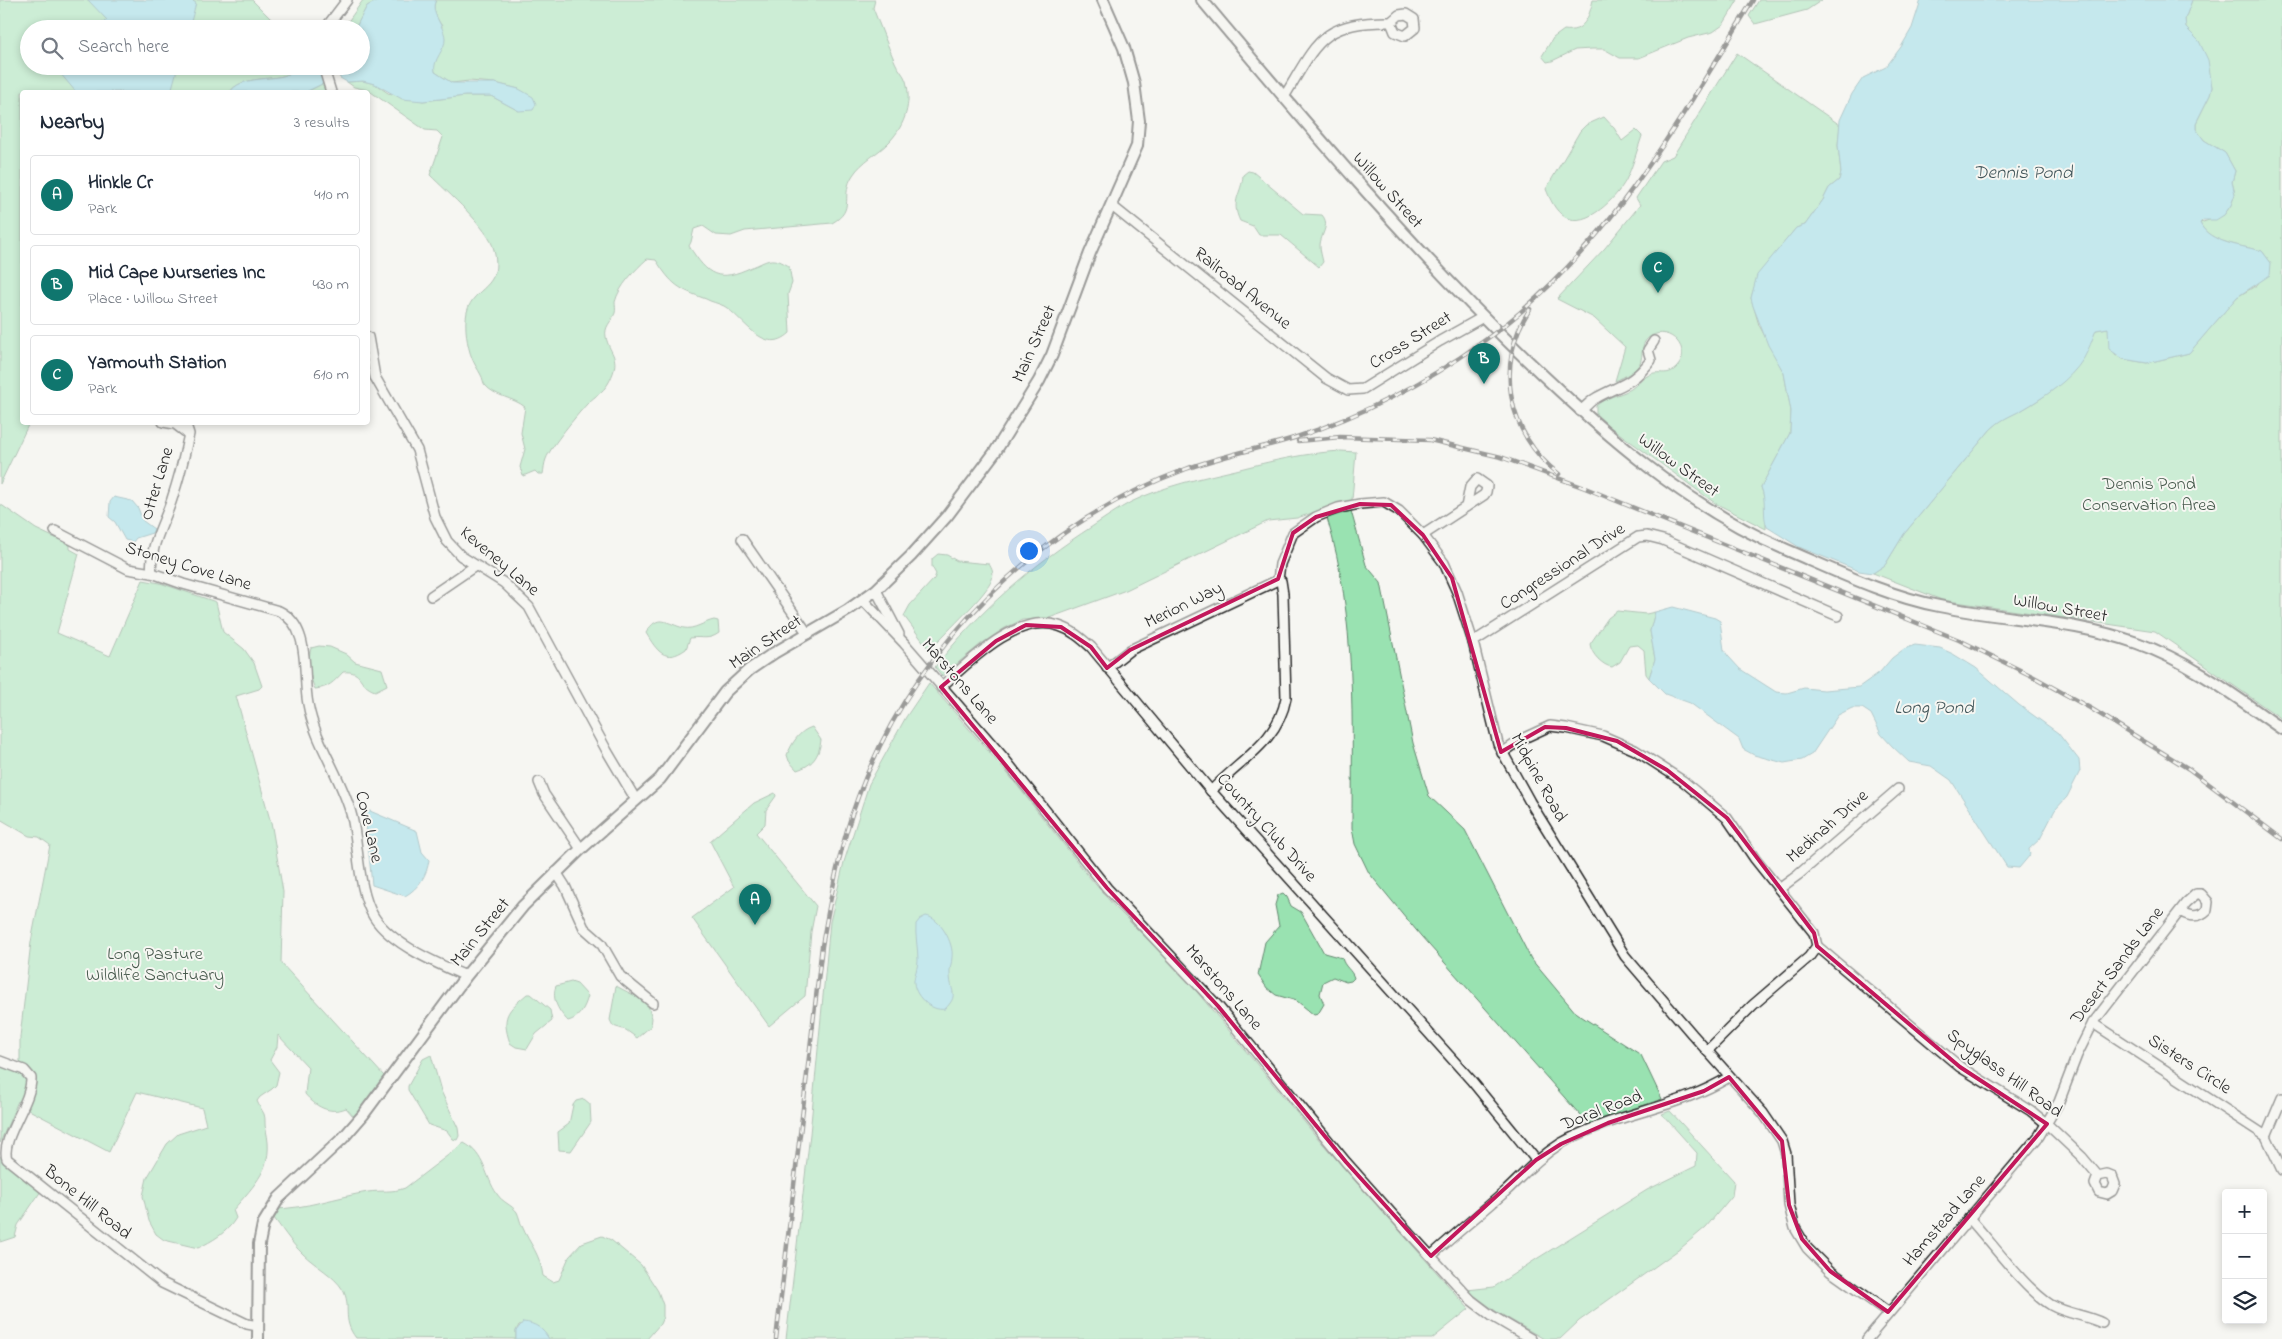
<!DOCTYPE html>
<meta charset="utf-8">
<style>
:root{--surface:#fff;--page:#f6f6f7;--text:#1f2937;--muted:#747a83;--line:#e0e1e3;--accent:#0f766e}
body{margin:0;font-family:"Indie Flower",sans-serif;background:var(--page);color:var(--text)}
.controls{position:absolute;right:15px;bottom:15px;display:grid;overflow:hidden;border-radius:5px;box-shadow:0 2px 8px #0003}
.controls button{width:45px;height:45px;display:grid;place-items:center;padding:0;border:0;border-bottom:1px solid var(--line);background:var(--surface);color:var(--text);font:25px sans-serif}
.you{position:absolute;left:1028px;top:550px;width:18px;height:18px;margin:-12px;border:4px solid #fff;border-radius:50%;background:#1a73e8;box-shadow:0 0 0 8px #1a73e833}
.badge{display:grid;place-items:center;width:32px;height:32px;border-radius:50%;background:var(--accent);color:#fff;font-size:16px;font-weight:700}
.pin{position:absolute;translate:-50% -41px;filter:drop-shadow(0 1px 2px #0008)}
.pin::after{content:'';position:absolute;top:26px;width:18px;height:15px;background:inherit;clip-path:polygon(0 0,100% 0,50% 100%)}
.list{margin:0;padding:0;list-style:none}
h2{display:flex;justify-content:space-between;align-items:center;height:65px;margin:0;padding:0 20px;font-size:21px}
h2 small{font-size:16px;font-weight:400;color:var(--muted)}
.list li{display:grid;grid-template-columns:32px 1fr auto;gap:15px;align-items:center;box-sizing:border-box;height:80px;margin:0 10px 10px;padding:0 10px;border:1px solid var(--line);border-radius:5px}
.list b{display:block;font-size:19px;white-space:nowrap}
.list p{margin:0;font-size:16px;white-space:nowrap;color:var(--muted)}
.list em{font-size:16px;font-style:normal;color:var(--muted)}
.icon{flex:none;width:28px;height:28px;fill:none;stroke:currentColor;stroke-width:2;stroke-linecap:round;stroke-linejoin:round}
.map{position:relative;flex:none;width:2282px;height:1339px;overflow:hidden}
.search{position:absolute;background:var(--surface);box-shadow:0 2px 8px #0003;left:20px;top:20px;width:350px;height:55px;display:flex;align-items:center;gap:12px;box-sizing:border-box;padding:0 18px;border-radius:28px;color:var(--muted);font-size:19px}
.panel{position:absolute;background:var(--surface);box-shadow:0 2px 8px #0003;left:20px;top:90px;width:350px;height:335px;border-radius:5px}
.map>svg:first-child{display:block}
.green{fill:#99e2b1;stroke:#62866e}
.water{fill:#89d8e7;stroke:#63939c}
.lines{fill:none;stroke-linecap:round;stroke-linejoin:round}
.minor-casing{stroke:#2b2b2b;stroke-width:12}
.major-casing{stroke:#2b2b2b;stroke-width:14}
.minor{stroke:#f6f6f2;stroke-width:9}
.major{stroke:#f6f6f2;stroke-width:10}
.rail-casing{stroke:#2b2b2b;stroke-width:4.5}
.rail{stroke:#f6f6f2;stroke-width:2.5;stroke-dasharray:8;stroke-linecap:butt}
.marked{fill:none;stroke:#c2185b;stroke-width:4;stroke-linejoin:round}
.labels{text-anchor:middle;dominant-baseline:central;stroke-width:4;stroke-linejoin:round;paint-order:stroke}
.street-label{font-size:18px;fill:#2b2b2b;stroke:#f6f6f2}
.park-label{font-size:18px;fill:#46594c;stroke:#f6f6f2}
.water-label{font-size:19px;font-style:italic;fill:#42565a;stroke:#f6f6f2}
</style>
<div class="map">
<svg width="2282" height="1339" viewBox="0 0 2282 1339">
<rect width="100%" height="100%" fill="#f6f6f2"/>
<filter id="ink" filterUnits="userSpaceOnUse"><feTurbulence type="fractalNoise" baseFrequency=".02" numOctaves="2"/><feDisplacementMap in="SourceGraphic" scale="10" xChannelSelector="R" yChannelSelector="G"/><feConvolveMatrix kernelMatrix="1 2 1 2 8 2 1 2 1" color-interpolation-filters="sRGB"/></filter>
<g filter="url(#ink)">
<g class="green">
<path d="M0,0H144L143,29H29V66H119L100,92H22V422L29,423L0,484Z"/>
<path d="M156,0H252L281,29H163Z"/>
<path d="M363,0H379L367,6L355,29H347L345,26Z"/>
<path d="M436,0H875L873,8C880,26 887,44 895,62C897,68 904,74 906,81C912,103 905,125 890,141C879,153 862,161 853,175C839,196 857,209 832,223L745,231L731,236L716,235L703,226L694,229L691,242L689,246C708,276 718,283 752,267C759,265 767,259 774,260C779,260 785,264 789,266L792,283L788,294L790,333C764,357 744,318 724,306C718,303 711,302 706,299C678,289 672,285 656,260L647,259C635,270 619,286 615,302C615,305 616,310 615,313C611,323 604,326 606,337C609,352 619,356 613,373C606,392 599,392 587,404C577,415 551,446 546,459C544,464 544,469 543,474H538L535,471L523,476L520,467L525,449L521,433L525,407C513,397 495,397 485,385C483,383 483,378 481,375C478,369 474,364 472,358C467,346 464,325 467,312C473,286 504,289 494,250C490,229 446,191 430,175L443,137L437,131L425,130L368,90L354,87L347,82L363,81L375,84L388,93L423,101L465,96H491L519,111V89L495,83L469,81L452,83L435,72L433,65L442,26C437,19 431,9 436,0Z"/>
<path d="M1593,0H1738L1723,25L1713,32L1688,38L1639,58H1620L1604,49H1592L1575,50L1552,61L1547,62L1542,56L1553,38L1564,30C1584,33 1589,17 1593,0Z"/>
<path d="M1759,0H1822L1807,10L1755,24L1749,16Z"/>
<path d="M2192,0H2282V719L2155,631L1942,600L1873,573L1885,565L1904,534L1990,430C2000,420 2009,416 2022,410C2060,388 2079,371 2096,330L2108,328L2115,354L2123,359L2147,363L2189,353L2237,297L2257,285L2271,263L2262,251C2244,246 2208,243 2200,223L2224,215L2231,205L2235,194L2232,182L2235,171L2225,153L2204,140L2196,129V123L2210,95L2212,87L2199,41L2186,28L2185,19Z"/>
<path d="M1737,53L1840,125L1838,145L1841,173L1839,180L1829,188L1823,200L1805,225L1796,228L1758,275L1751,298L1759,325L1784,373L1791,411L1790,433L1761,487L1766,502V529L1715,503L1609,426L1596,414V406C1606,396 1619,396 1631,389C1637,385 1642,378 1649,375C1658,369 1667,378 1677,367C1693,350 1670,325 1651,336C1641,342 1643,350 1641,360C1639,370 1624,377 1615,381L1625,347L1594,318L1557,299L1605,248L1640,205L1636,198L1661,161L1673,156Z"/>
<path d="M148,66H306C298,70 291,74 283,76C267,80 240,77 230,92H118Z"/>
<path d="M324,83L327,92H306Z"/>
<path d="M1604,117L1614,128L1622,141L1636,130L1642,136C1637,150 1633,166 1626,180C1617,197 1587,229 1565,217C1555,211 1550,199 1546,189L1580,131L1586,125Z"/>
<path d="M1248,171L1253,172L1303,214L1322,215C1331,225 1320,235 1320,246C1320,251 1322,257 1323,262L1319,267L1281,235H1259L1253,226L1240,221C1230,200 1242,194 1243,175Z"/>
<path d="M1341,451L1356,452L1352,500L1297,518L1268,521L1126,590L1049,618L1022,620L1005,628L981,644L942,676L935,667C979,611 1032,565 1093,526C1105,518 1118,509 1131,502C1164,486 1201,478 1236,470C1271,461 1305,453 1341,451Z"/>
<path d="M0,504L36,529L70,545V549L79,554L57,633L110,656L143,580L160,583L216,602L223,632L244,649L254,663L262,686L259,689L236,696L272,827L283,892L281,963L384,1076L354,1117L346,1108C329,1115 315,1106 305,1094L308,1067L278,1035L277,1047L270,1060L279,1072L276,1085L272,1089L260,1097L257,1101C259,1106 262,1110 264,1114C266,1119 264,1125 266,1130C275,1167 255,1184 233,1210L236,1218C227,1233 212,1241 198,1248L164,1240L156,1234L149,1221L143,1196L147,1178L167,1144L178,1134L206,1125L202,1108L137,1092L109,1152L31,1111L18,1101L0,1143V1066L20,1073V1037L31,942L50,845L39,837L29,836L0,819Z"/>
<path d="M1351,511L1366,565L1381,583L1413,743L1429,796L1465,830L1531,959L1576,1013L1641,1055L1662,1099L1589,1125L1421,936L1369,873L1355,844L1352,828C1352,725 1357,617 1327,518Z"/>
<path d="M938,554L947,555L957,561L989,564C992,569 994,573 992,579C987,595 946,631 933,647L928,648L904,616L910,605L934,579L936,574L932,567V559Z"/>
<path d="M1617,611L1646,614L1655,612L1650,631L1655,659L1649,678L1646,674L1644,650L1638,645L1629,646L1620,662L1612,667C1603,666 1591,654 1590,644L1608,618Z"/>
<path d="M714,620L718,621L719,633C708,641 702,636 690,638L686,649C665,664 657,651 646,633C658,612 667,624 684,628C694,630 704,622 714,620Z"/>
<path d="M319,646L330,647L346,654L355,662L382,669L387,685L375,691C357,685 364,670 343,672C334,682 328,688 315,689C309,675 307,662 311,648Z"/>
<path d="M929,683L1008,774L1090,878L1115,907L1184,976L1315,1135L1469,1309L1432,1339H786L810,1134L830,922L844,862L869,784L906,717Z"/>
<path d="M812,727L821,740C819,756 813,765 797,770L789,761L787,755C792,743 799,731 812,727Z"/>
<path d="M775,793L776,796L766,810L765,824L756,833L816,906L811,932L805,996L769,1026L692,918L734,887L710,841L754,803Z"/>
<path d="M1283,893L1287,897L1291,906L1301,912L1324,953L1342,958C1344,967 1352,970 1354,978L1351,981L1346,982L1333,977L1323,982L1320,994L1324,1004L1318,1014L1314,1015L1297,1001L1276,995L1267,988L1258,975L1265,942L1279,926L1275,905L1278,895Z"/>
<path d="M571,982L577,984L588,996C585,1007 580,1018 568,1021C559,1012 551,999 556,986Z"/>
<path d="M616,986L647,1002L652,1018L651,1026L637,1038L626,1030L613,1026L610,1020Z"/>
<path d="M527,994H531L550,1010L552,1021L536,1034L527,1049L516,1047L510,1043C501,1016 507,1011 527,994Z"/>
<path d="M431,1055L441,1091L458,1128L459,1136L457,1140L453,1139L447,1131L429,1125L408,1090V1086L423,1059Z"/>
<path d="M584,1099L590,1104L591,1122L571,1151L559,1150L558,1132L569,1124L573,1105L576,1101Z"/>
<path d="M1670,1111L1734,1181L1732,1196L1706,1227L1681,1248L1579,1321L1560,1339H1544L1497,1312L1467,1290L1494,1287L1538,1258L1647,1190L1696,1166L1697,1153L1662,1114Z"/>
<path d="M464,1143C485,1154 485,1177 497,1194C502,1202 512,1205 517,1212C519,1216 520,1222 522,1226C530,1245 540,1253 543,1276L553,1282L559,1280L569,1257L582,1243L602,1236L611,1240L641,1265L658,1291L663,1305V1317L660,1324L647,1339H549C541,1327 534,1322 519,1325L516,1331V1339L356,1338C341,1319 352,1306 343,1290C334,1275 315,1266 303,1254C291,1243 281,1227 271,1214L273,1209C305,1209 336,1197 368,1192C381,1190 392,1193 405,1188Z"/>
<path d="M0,1156L41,1191L18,1225L15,1237L0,1242Z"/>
</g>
<g class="water">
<path d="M88,0H191L196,3L189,29H92L107,20Z"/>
<path d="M379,0H436C429,12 444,25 445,38C446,50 432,59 435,72L452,83H495L519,89L533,97L536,104L533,110L519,111L491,96H465L423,101L402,99L375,84L363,81L347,82L340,78L336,66H361V29H355L367,6Z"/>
<path d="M1921,0H2192L2185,19L2186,28L2199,41L2208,60L2212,87L2210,95L2196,123V129L2204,140L2225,153L2235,171L2232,182L2235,194L2231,205L2224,215L2216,220H2203L2200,223C2208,243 2244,246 2262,251L2271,263L2270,275L2237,297L2189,353L2147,363L2123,359L2109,349L2108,328L2096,330C2092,340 2089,349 2084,358C2070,381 2044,397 2022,410C2009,417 2001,419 1990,430L1904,534L1885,565L1873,573L1859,571L1799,547L1767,527C1762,515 1767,502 1761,487L1790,433L1791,411L1784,373L1768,345L1753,306L1751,298L1757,275L1796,228L1805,225L1823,200L1829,188L1839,180L1841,173L1838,145L1840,120L1852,94L1863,78L1886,67L1901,47L1912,28Z"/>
<path d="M54,66H178L171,92H76Z"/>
<path d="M306,66H319L324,83L306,92H230C240,77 267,80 283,76C291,74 298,70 306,66Z"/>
<path d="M114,497L132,501L138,508L143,521L154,529L152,533L136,538L133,542L125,540L115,522L109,517L110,502Z"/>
<path d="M1673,607L1715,618L1720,621L1724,650L1728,656L1740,669L1776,692L1787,693L1804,688L1824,690L1859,687L1880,672L1892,658L1904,649L1915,645L1940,648L1953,654L1976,668L2019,705L2058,733L2079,760L2080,771L2067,797L2055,810L2040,839L2029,849L2030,855L2019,868L2007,867L1951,780L1931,766L1909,762L1892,746L1881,734L1871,714L1862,708H1852L1838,715L1812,754L1802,760L1784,763L1754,755L1743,749L1739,739L1701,711L1690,703L1665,694L1649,678L1655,659L1650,631L1655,612Z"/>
<path d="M370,811L417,831L422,852L429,860C427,875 419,888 405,896L372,885L365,814L367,812Z"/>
<path d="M926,916C940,918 954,943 952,957C952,963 949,969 950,976C951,993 959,995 945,1009C931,1012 913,995 914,980C915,973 918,967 918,960C918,948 915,936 916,924L920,919Z"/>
<path d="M523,1322C536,1323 543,1329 549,1339H516V1331Z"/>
</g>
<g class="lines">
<defs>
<g id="minor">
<path d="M325,29L347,0"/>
<path d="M323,66L331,92"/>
<path d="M1284,97C1317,43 1321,21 1391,22L1395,32L1405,36L1415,28L1414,19L1406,14L1399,15L1391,22"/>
<path d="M1112,206L1326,378L1348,390L1363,389L1440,341L1483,317"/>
<path d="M368,337L375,377L417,450L435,517L447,541L461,556L504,583L529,607L607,751L636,800"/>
<path d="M1580,411C1586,407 1590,401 1596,398C1621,384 1631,386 1651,360L1648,350L1654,341"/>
<path d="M163,422L175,424L188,434"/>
<path d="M55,531L128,569L152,573L183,584L279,611C312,627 302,674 308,704C315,744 342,777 352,817C359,847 358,892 374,917C391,944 438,964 466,976"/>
<path d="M1423,535L1484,495L1486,492L1487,486L1477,479L1470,487L1466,507"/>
<path d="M742,539L808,634"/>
<path d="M152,573C148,548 165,522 172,499C178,481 183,462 187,443L189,434L185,422"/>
<path d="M876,590L899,634"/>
<path d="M431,596L475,566"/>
<path d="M863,600L904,643L1003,757L1107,888L1218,1006L1346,1162L1393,1215L1471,1300L1492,1316L1531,1339"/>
<path d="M1473,642L1638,537L1647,536L1663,540L1838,616"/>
<path d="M1107,668L1130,650L1278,580"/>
<path d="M941,687C970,661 1017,612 1059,626C1072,630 1082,639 1091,647L1211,791L1471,1080L1536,1160"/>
<path d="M1502,753L1524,738L1550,726L1566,728L1603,736L1635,750L1683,781L1727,818L1755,859L1814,933L1817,946L1809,957L1753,1005L1707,1051"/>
<path d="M539,782L544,794L581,849"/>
<path d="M1211,791C1240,760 1278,742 1286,698L1283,594L1281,581L1278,580L1280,564L1293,533L1316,517L1338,508L1360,504L1384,502L1399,511L1423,535L1444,563L1457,592L1473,642L1498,744L1530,802L1625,956L1692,1034L1763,1113L1782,1141L1786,1154L1789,1205L1792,1217L1795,1228L1807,1248L1830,1271L1888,1312"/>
<path d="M556,872L565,886L584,928L601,943L620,976L653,1003"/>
<path d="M1779,889L1798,875L1898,789"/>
<path d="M1817,946L1960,1067L2031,1111L2047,1124L2082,1157L2098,1176L2107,1174L2112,1176L2115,1184L2112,1191L2107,1194L2099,1192L2095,1184L2098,1176"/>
<path d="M2093,1023L2266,1136L2282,1170"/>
<path d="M0,1061L24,1070L31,1078C32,1102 0,1139 7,1159L162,1283L247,1324L258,1326"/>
<path d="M2266,1136L2282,1098"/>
<path d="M1969,1218C1991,1242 2025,1289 2051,1305C2067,1314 2086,1315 2102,1323"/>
<path d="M1431,1256C1455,1234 1481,1213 1506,1191C1524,1174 1539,1157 1560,1144C1613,1113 1678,1109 1729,1077"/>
<path d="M1867,1339L2039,1136L2059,1102L2077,1055L2093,1023L2186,903L2196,894H2201L2208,902L2207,910C2199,918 2189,917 2180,911"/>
</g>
<g id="major">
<path d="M1202,0C1307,125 1410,247 1527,360C1604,434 1688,508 1787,550C1836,571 1887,596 1939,606C2005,620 2073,620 2137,643C2191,662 2236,697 2282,729"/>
<path d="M258,1339L259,1244L263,1224L279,1198L343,1138L363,1115L466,976L523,906L581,849L660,779L725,692L749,670L774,653L848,610L876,590L911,556L947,516L995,452L1039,381L1052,355L1090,253L1137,146L1139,121L1134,83L1124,48L1103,0"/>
</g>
</defs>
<use href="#minor" class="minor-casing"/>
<use href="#major" class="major-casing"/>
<use href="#minor" class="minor"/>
<use href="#major" class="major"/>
<defs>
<g id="rail">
<path d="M1530,309C1494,363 1507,435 1559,474"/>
<path d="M1298,441L1340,437L1430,440L1501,457L1585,488L1959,640L2032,676L2090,708L2189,769L2282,839"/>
<path d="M776,1339L822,946C831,895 840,845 858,797C913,648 1038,524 1186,469C1221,456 1258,449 1294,438C1360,416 1424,384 1481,343C1604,256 1676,126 1753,0"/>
</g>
</defs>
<use href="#rail" class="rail-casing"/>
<use href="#rail" class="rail"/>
</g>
</g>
<path d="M0 0H2282V1339H0ZM1360,504L1391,505L1423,535L1452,578L1501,752L1545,727L1566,728L1617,741L1667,770L1727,818L1814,933L1817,946L1960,1067L2047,1124L1888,1312L1830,1271L1802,1239L1789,1205L1782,1141L1729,1077L1704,1091L1608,1123L1561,1144L1536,1160L1431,1256L1346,1162L1218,1006L1107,888L941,687L996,641L1026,625L1061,627L1091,647L1107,668L1130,650L1278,579L1293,533L1316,517Z" fill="#f6f6f2" fill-opacity=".55" fill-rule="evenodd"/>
<path class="marked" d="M1360,504L1391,505L1423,535L1452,578L1501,752L1545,727L1566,728L1617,741L1667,770L1727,818L1814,933L1817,946L1960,1067L2047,1124L1888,1312L1830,1271L1802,1239L1789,1205L1782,1141L1729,1077L1704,1091L1608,1123L1561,1144L1536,1160L1431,1256L1346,1162L1218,1006L1107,888L941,687L996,641L1026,625L1061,627L1091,647L1107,668L1130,650L1278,579L1293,533L1316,517Z"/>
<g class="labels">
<g class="street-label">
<text transform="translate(1387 191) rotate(48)">Willow Street</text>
<text transform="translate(1242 289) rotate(39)">Railroad Avenue</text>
<text transform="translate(1411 341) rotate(-32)">Cross Street</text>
<text transform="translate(1035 344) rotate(-66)">Main Street</text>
<text transform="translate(1678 466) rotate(36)">Willow Street</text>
<text transform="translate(158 484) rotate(-73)">Otter Lane</text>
<text transform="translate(499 562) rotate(40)">Keveney Lane</text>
<text transform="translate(188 567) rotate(17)">Stoney Cove Lane</text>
<text transform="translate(1563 567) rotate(-33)">Congressional Drive</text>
<text transform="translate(1184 606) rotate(-26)">Merion Way</text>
<text transform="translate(2060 609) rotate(10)">Willow Street</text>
<text transform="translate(766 643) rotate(-34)">Main Street</text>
<text transform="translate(959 682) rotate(49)">Marstons Lane</text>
<text transform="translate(1538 778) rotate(61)">Midpine Road</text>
<text transform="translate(368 827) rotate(77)">Cove Lane</text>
<text transform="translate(1828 827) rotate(-41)">Medinah Drive</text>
<text transform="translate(1266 828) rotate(48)">Country Club Drive</text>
<text transform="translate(481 933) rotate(-51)">Main Street</text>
<text transform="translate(2118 966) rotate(-53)">Desert Sands Lane</text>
<text transform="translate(1223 988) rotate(49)">Marstons Lane</text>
<text transform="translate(2189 1065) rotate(33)">Sisters Circle</text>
<text transform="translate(2004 1074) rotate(36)">Spyglass Hill Road</text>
<text transform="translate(1602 1111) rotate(-21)">Doral Road</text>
<text transform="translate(87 1203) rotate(39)">Bone Hill Road</text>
<text transform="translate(1945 1221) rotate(-49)">Hamstead Lane</text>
</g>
<g class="park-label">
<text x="2149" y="485">Dennis Pond<tspan x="2149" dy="21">Conservation Area</tspan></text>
<text x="155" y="955">Long Pasture<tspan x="155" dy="21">Wildlife Sanctuary</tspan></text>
</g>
<g class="water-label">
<text x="2023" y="173">Dennis Pond</text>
<text x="1934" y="708">Long Pond</text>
</g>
</g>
</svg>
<div class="controls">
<button>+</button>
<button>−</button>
<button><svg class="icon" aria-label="layers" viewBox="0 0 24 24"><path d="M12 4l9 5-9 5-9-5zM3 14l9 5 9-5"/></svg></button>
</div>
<div class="you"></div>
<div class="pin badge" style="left:755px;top:925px">A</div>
<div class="pin badge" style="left:1484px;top:384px">B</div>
<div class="pin badge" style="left:1658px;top:293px">C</div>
<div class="search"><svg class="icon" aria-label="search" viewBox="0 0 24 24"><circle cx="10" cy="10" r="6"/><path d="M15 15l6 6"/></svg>Search here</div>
<section class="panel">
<h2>Nearby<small>3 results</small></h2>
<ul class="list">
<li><span class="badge">A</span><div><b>Hinkle Cr</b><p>Park</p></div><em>410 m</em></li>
<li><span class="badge">B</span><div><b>Mid Cape Nurseries Inc</b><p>Place · Willow Street</p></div><em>430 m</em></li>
<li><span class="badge">C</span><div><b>Yarmouth Station</b><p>Park</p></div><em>610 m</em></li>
</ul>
</section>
</div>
